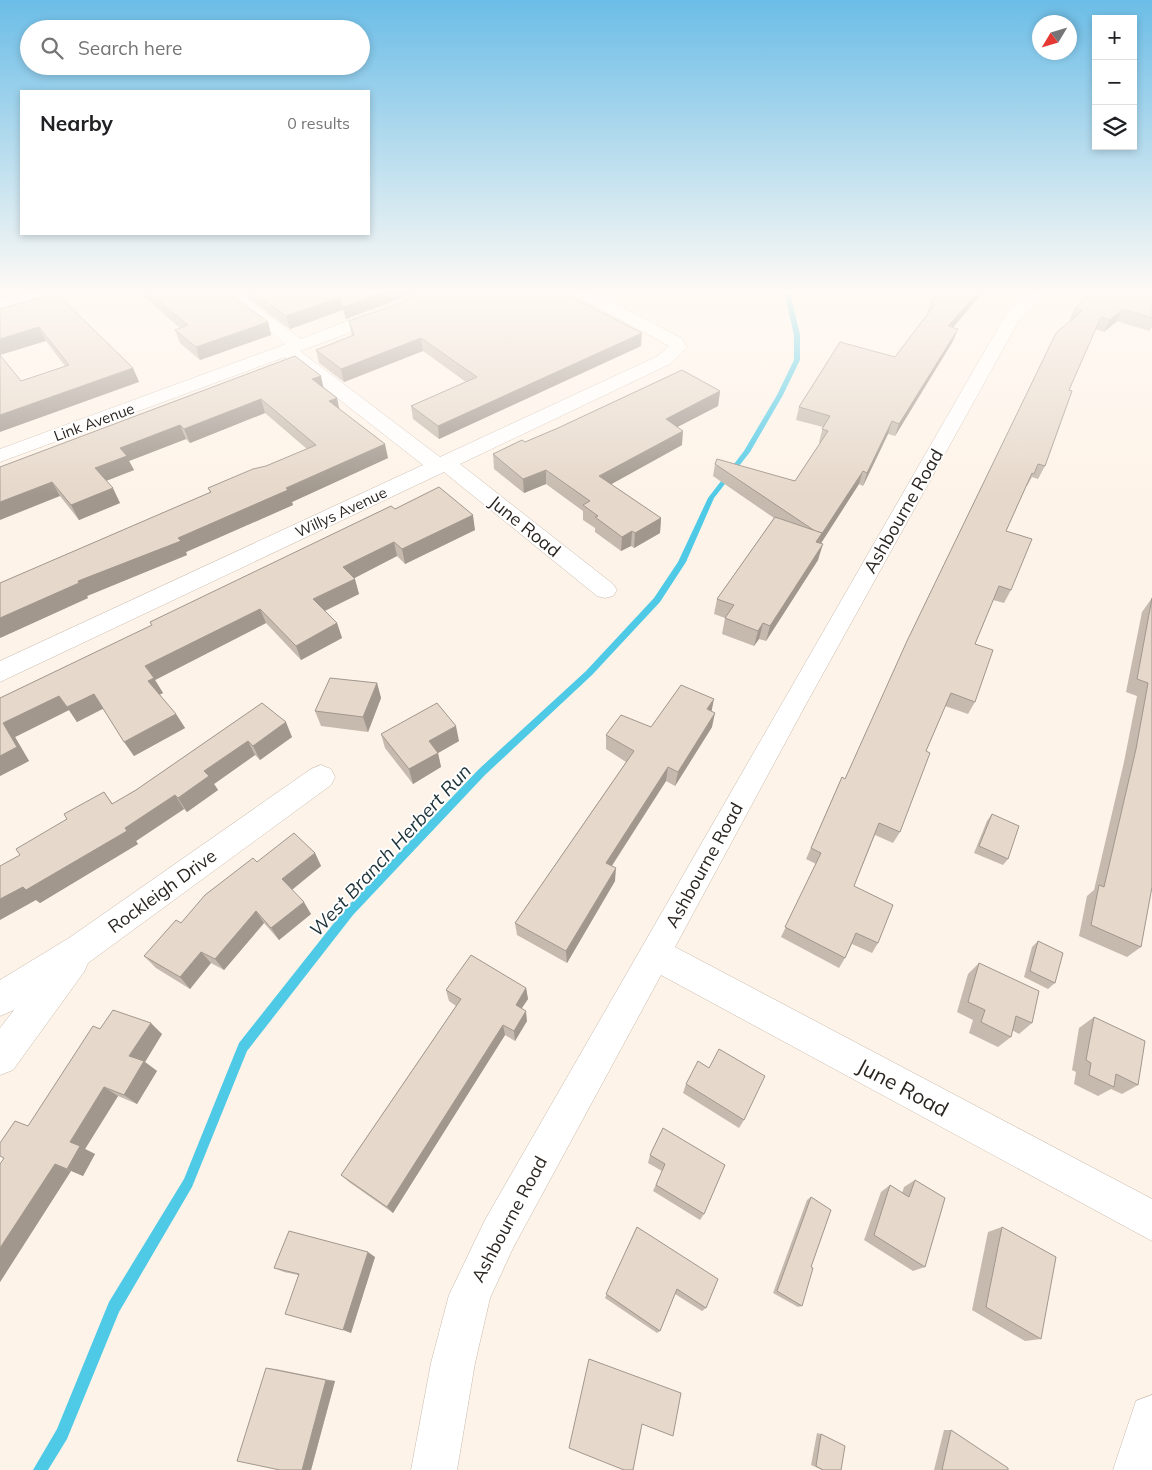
<!DOCTYPE html>
<meta charset="utf-8">
<style>
:root{--surface:#fff;--page:#f6f6f6;--text:#202124;--muted:#757577;--line:#e0e0e0}
body{margin:0;font-family:Mulish,sans-serif;background:var(--page);color:var(--text)}
.controls{position:absolute;right:15px;top:15px;display:grid;overflow:hidden;border-radius:0px;box-shadow:0 2px 8px #0003}
.controls button{width:45px;height:45px;display:grid;place-items:center;padding:0;border:0;border-bottom:1px solid var(--line);background:var(--surface);color:var(--text);font:25px sans-serif}
.compass{position:absolute;left:1032px;top:15px;width:45px;height:45px;border-radius:50%;background:var(--surface);box-shadow:0 2px 8px #0003;rotate:232deg}
.list{margin:0;padding:0;list-style:none}
h2{display:flex;justify-content:space-between;align-items:center;height:65px;margin:0;padding:0 20px;font-size:21px}
h2 small{font-size:16px;font-weight:400;color:var(--muted)}
.icon{flex:none;width:28px;height:28px;fill:none;stroke:currentColor;stroke-width:2;stroke-linecap:round;stroke-linejoin:round}
.map{position:relative;flex:none;width:1152px;height:1470px;overflow:hidden}
.search{position:absolute;background:var(--surface);box-shadow:0 2px 8px #0003;left:20px;top:20px;width:350px;height:55px;display:flex;align-items:center;gap:12px;box-sizing:border-box;padding:0 18px;border-radius:28px;color:var(--muted);font-size:19px}
.panel{position:absolute;background:var(--surface);box-shadow:0 2px 8px #0003;left:20px;top:90px;width:350px;height:145px;border-radius:0px}
.map>svg:first-child{display:block}
.lines{fill:none;stroke-linecap:round;stroke-linejoin:round}
.stream{fill:#4fcae6;fill-rule:evenodd}
.minor-casing{stroke:#c8baad;stroke-width:1}
.tertiary-casing{stroke:#c8baad;stroke-width:1}
.minor{fill:#fff;fill-rule:evenodd}
.tertiary{fill:#fff;fill-rule:evenodd}
.wall{fill:#c6baae}
.shaded-wall{fill:#a1978d}
.building{fill:#e6d8ca;stroke:#a1978d}
.labels{text-anchor:middle;dominant-baseline:central;stroke-width:4;stroke-linejoin:round;paint-order:stroke}
.far-street-label{font-size:15px;fill:#2b2520;stroke:#fff}
.street-label{font-size:18px;fill:#2b2520;stroke:#fff}
.water-label{font-size:19px;font-style:italic;fill:#1e3339;stroke:#fff}
.near-street-label{font-size:21px;fill:#2b2520;stroke:#fff}
</style>
<div class="map">
<svg width="1152" height="1470" viewBox="0 0 1152 1470">
<rect width="100%" height="100%" fill="#fef3e8"/>
<g class="lines">
<path class="stream" d="M788,290H793L791,296L800,335V360L783,395L750,452L714,498L686,562L660,602L592,675L485,775L353,915L247,1051L192,1187L119,1312L67,1439L48,1470H33L57,1429L109,1302L184,1179L239,1043L345,909L479,769L586,671L654,598L678,562L708,498L744,451L777,395L794,360V335L785,296Z"/>
<defs>
<g id="minor">
<path d="M216,290H234L301,339L427,290H448L446,293L393,317L300,351L440,457L658,356L669,346L572,293L570,290H590L681,338L687,347L670,364L460,464L613,584L617,590L613,596L605,598L597,596L444,472L0,682V661L423,465L285,357L0,462V449L286,344Z"/>
<path d="M1033,290H1050L1018,322L805,706L675,947L1152,1199V1241L661,975L513,1248L490,1298L475,1363L457,1470H411L431,1363L449,1295L485,1220L1002,321L1011,308Z"/>
<path d="M321,765L331,769L335,777L331,785L88,963L84,972L13,1070L0,1075V1028L14,1010L0,1016V980L69,938L311,769Z"/>
<path d="M1152,1395V1470H1113L1136,1401Z"/>
</g>
<path id="tertiary" d="M33,290H57L55,293L0,309V299Z"/>
</defs>
<use href="#minor" class="minor-casing"/>
<use href="#tertiary" class="tertiary-casing"/>
<use href="#minor" class="minor"/>
<use href="#tertiary" class="tertiary"/>
</g>
<g class="wall">
<path d="M136,290H225L268,322L271,335L200,360L180,343L175,330L180,328Z"/>
<path d="M237,290H423L346,319L343,310L290,329Z"/>
<path d="M940,290H993L988,294L983,292L953,328V341L895,436L888,434L863,486L859,484L820,544L818,560L766,641L759,639L754,646L722,634L725,618L714,614L717,599L774,518L713,476L715,464L795,481L820,443L819,442L823,427L796,420L799,407L895,357L927,315L930,303Z"/>
<path d="M1090,290H1152V327L1149,331L1117,321L1104,332L1095,329L1069,390L1045,466L1038,479L1032,477L1027,486H1026L1006,531L1011,590L1004,603L993,600L975,644V702L968,714L945,706L926,751L900,832L893,843L875,835L854,886L878,943L872,953L852,944L845,958L839,968L781,937L816,864L806,859L842,777L845,779L1070,321H1069L1074,309L1086,298Z"/>
<path d="M392,306L641,346L439,439L413,419L411,406L466,382L423,351L344,382L319,363L316,350L352,336L349,321Z"/>
<path d="M0,309L133,368L139,382L21,381L65,366L46,341Z"/>
<path d="M295,356L324,387L339,409L388,458L292,502L293,505L186,552L187,555L87,596L88,598L0,638L210,492L208,488L266,466L307,449L265,413L190,443L186,439L129,461L134,470L106,481L120,503L79,520L60,496L0,467Z"/>
<path d="M720,391L718,406L677,427L682,445L611,484L661,518L660,533L634,548L631,546L621,551L595,532V528L583,520V511L546,484L524,493L494,469L493,454L525,442Z"/>
<path d="M395,509L475,530L405,564L397,556L354,578L359,594L325,611L337,623L342,638L301,660L266,623L155,680L163,693L159,695L176,714L185,728L134,756L103,709L77,722L69,710L15,737L29,761L0,776V698L152,626L150,622Z"/>
<path d="M1152,598L1141,947L1127,957L1079,936L1087,896L1094,890L1124,762L1137,696L1126,692L1142,612Z"/>
<path d="M377,683L381,698L368,732L321,726L315,711Z"/>
<path d="M262,703L292,737L260,760L255,755L214,784L218,790L187,812L184,809L136,841L138,844L40,903L36,900L20,855L104,792L113,804L136,790Z"/>
<path d="M711,711L712,727L675,786L666,781L612,866L615,881L567,963L517,935L515,923L626,762L606,749V735L651,727Z"/>
<path d="M381,734L459,741L438,753L441,767L413,784L385,748Z"/>
<path d="M992,814L1008,859L1003,865L974,853L987,821Z"/>
<path d="M315,853L321,866L292,890L311,914L279,940L264,923L224,970L211,963L190,989L156,968L144,956L181,923L257,862Z"/>
<path d="M1038,941L1055,983L1048,989L1024,977L1032,947Z"/>
<path d="M979,963L1032,1023L1019,1034L1012,1030L1011,1037L998,1047L969,1033L973,1020L957,1012L968,974Z"/>
<path d="M526,988L528,999L522,1008L527,1021L515,1041L505,1035L393,1213L349,1182L341,1175L456,1006L449,1001L446,990Z"/>
<path d="M1094,1017L1138,1085L1122,1094L1111,1089L1098,1096L1074,1084L1076,1072L1072,1070L1079,1028Z"/>
<path d="M100,1029L162,1034L145,1062L157,1071L137,1104L118,1096L85,1149L95,1154L83,1176L71,1171L0,1282V1164Z"/>
<path d="M686,1084L744,1120L739,1128L683,1093Z"/>
<path d="M650,1155L725,1165L704,1214L700,1220L653,1191L662,1171L648,1163Z"/>
<path d="M915,1180L925,1267L913,1271L864,1240L881,1192L890,1185L902,1193L904,1187Z"/>
<path d="M811,1197V1267L802,1306L798,1307L773,1293L807,1200Z"/>
<path d="M637,1227L706,1308L702,1311L675,1294L660,1331L657,1333L605,1298Z"/>
<path d="M1002,1227L1041,1339L1025,1341L972,1310L988,1232Z"/>
<path d="M375,1257L351,1333L298,1275L284,1272L274,1268Z"/>
<path d="M266,1368L276,1369L335,1381L311,1470Z"/>
<path d="M944,1430H951L1008,1470H934Z"/>
<path d="M817,1433L821,1434L841,1470H822L811,1465Z"/>
</g>
<g class="shaded-wall">
<path d="M388,290H423L346,319L343,307Z"/>
<path d="M980,290H984L983,292L943,339L948,326Z"/>
<path d="M989,290H993L988,294Z"/>
<path d="M340,297L343,310L290,329L286,316Z"/>
<path d="M1123,309L1117,321L1104,332L1110,320Z"/>
<path d="M268,322L271,335L200,360L196,347Z"/>
<path d="M39,327L46,341L0,355V339Z"/>
<path d="M958,329L953,341L895,436L899,424Z"/>
<path d="M642,333L641,346L439,439L438,426Z"/>
<path d="M421,338L423,351L344,382L341,369Z"/>
<path d="M133,368L139,382L0,432V415Z"/>
<path d="M321,376L324,390L312,379Z"/>
<path d="M720,391L718,406L664,434L666,419Z"/>
<path d="M337,398L340,412L329,401Z"/>
<path d="M261,399L265,413L190,443L184,429Z"/>
<path d="M892,421L888,434L863,486L867,473Z"/>
<path d="M180,425L186,439L129,461L134,470L103,482L95,468L120,448Z"/>
<path d="M683,431L682,445L599,491V476Z"/>
<path d="M385,444L388,458L292,502L293,505L186,552L187,555L87,596L88,598L0,638V618L78,581L178,538L286,488Z"/>
<path d="M546,470V484L524,493L523,479Z"/>
<path d="M863,471L859,484L818,548L821,535Z"/>
<path d="M52,482L60,496L0,520V502Z"/>
<path d="M113,488L120,503L79,520L71,505Z"/>
<path d="M473,515L475,530L405,564L402,549Z"/>
<path d="M661,518L660,533L634,548L635,533Z"/>
<path d="M632,531L631,546L621,551L622,537Z"/>
<path d="M822,533L817,548L816,542Z"/>
<path d="M394,542L397,556L347,582L343,567Z"/>
<path d="M823,544L818,560L766,641L770,626Z"/>
<path d="M355,579L359,594L318,614L313,599Z"/>
<path d="M260,609L266,623L155,680L163,693L157,696L148,681L145,666Z"/>
<path d="M337,623L342,638L301,660L296,646Z"/>
<path d="M763,623L759,639L754,646L758,631Z"/>
<path d="M377,683L381,698L368,732L363,717Z"/>
<path d="M94,694L104,708L77,722L69,710L15,737L29,761L0,776V756L3,723L59,696Z"/>
<path d="M714,699L711,714L707,709Z"/>
<path d="M715,713L712,727L675,786L678,772Z"/>
<path d="M176,714L185,728L134,756L124,742Z"/>
<path d="M286,722L292,737L260,760L253,746Z"/>
<path d="M456,726L459,741L438,753L441,767L413,784L409,769L429,741Z"/>
<path d="M248,741L255,755L214,784L218,790L187,812L178,798L204,771Z"/>
<path d="M668,767L666,781L605,876L606,863Z"/>
<path d="M175,795L184,809L136,841L138,844L40,903L36,900L0,920V899L125,828Z"/>
<path d="M315,853L321,866L289,892L282,879Z"/>
<path d="M616,868L615,881L567,963L566,951Z"/>
<path d="M304,902L311,914L279,940L271,928Z"/>
<path d="M256,911L264,923L224,970L215,959Z"/>
<path d="M201,952L211,963L190,989L180,977Z"/>
<path d="M526,988L528,999L517,1015L516,1005Z"/>
<path d="M526,1011L527,1021L515,1041L514,1031Z"/>
<path d="M151,1023L162,1034L145,1062L157,1071L137,1104L124,1095L129,1056Z"/>
<path d="M503,1025L505,1035L393,1213L387,1207Z"/>
<path d="M104,1087L118,1096L85,1149L95,1154L83,1176L67,1169L70,1142Z"/>
<path d="M55,1164L71,1171L0,1282V1248Z"/>
<path d="M368,1252L375,1257L351,1333L343,1330Z"/>
<path d="M326,1380L335,1381L311,1470H302Z"/>
</g>
<g class="building">
<path d="M145,290H225L268,322L196,347L175,330L188,325Z"/>
<path d="M250,290H388L343,307L340,297L286,316Z"/>
<path d="M429,290H559L642,333L438,426L411,406L477,377L421,338L341,369L316,350L354,335L349,321L392,306Z"/>
<path d="M940,290H980L948,326L958,329L899,424L892,421L867,473L863,471L821,535L822,533L815,531L715,464L717,459L795,481L828,431L822,429L830,416L799,407L840,342L895,357L935,304L930,303Z"/>
<path d="M1090,290H1152V318L1123,309L1110,320L1101,317L1069,390L1072,391L1045,466L1038,464L1034,474L1032,473L1006,531L1032,539L1011,590L999,586L975,644L993,650L975,702L951,693L926,751L930,753L900,832L879,823L854,886L893,905L878,943L856,933L845,958L785,927L821,853L811,848L842,777L845,779L907,641L1056,333L1082,311L1074,309L1093,291Z"/>
<path d="M56,293L133,368L0,415V355L21,381L69,365L39,327L0,339V309Z"/>
<path d="M295,356L321,376L312,379L337,398L329,401L385,444L286,488L288,490L178,538L181,541L78,581L79,583L0,618V583L211,492L208,488L253,469L266,466L316,445L261,399L184,429L180,425L120,448L127,456L95,468L113,488L71,505L52,482L0,502V467Z"/>
<path d="M682,370L720,391L666,419L683,431L599,476L661,518L635,533L632,531L622,537L595,517L598,516L583,505L590,501L546,470L523,479L493,454L522,440L525,442L558,428Z"/>
<path d="M439,487L473,515L402,549L394,542L343,567L355,579L313,599L337,623L296,646L260,609L145,666L154,678L148,681L176,714L124,742L94,694L67,707L59,696L3,723L17,747L0,756V698L152,625L150,622L391,506L395,509Z"/>
<path d="M775,517L822,533L816,542L823,544L770,626L763,623L758,631L725,618L734,605L717,599Z"/>
<path d="M1152,598V887L1141,947L1091,925L1099,885L1104,887L1136,749L1148,683L1137,679Z"/>
<path d="M330,678L377,683L363,717L315,711Z"/>
<path d="M681,685L714,699L707,709L715,713L678,772L668,767L606,863L616,868L566,951L515,923L634,751L606,735L621,715L651,727Z"/>
<path d="M262,703L286,722L253,746L248,741L204,771L209,776L178,798L175,795L125,828L127,831L26,890L23,887L0,899V866L20,855L16,849L67,819L64,814L104,792L112,804L136,790Z"/>
<path d="M437,703L456,726L429,741L438,753L409,769L381,734Z"/>
<path d="M992,814L1019,826L1008,859L979,846Z"/>
<path d="M294,833L315,853L282,879L304,902L271,928L256,911L215,959L201,952L180,977L144,956L176,920L181,923L205,895L253,858L257,862Z"/>
<path d="M1038,941L1063,953L1055,983L1030,971Z"/>
<path d="M471,955L526,988L516,1005L526,1011L514,1031L503,1025L387,1207L341,1175L461,999L446,990Z"/>
<path d="M979,963L1039,991L1032,1023L1016,1016L1011,1037L981,1022L985,1010L968,1002Z"/>
<path d="M113,1010L151,1023L129,1056L144,1061L124,1095L104,1087L70,1142L80,1146L67,1169L55,1164L0,1248V1164L4,1158L0,1156V1143L15,1121L28,1126L93,1026L100,1029Z"/>
<path d="M1094,1017L1145,1041L1138,1085L1116,1074L1114,1087L1089,1075L1091,1063L1086,1060Z"/>
<path d="M719,1049L765,1076L744,1120L686,1084L698,1061L709,1068Z"/>
<path d="M663,1128L725,1165L704,1214L656,1185L665,1164L650,1155Z"/>
<path d="M915,1180L945,1198L925,1267L874,1235L890,1185L909,1197Z"/>
<path d="M811,1197L831,1210L811,1267L813,1268L802,1306L777,1291Z"/>
<path d="M637,1227L718,1279L706,1308L677,1289L660,1331L606,1294Z"/>
<path d="M1002,1227L1056,1257L1041,1339L986,1307Z"/>
<path d="M289,1231L368,1252L343,1330L285,1314L299,1274L274,1268Z"/>
<path d="M589,1359L681,1393L673,1436L642,1424L633,1470H624L569,1448Z"/>
<path d="M266,1368L326,1380L302,1470H280L237,1461Z"/>
<path d="M951,1430L1008,1468V1470H942Z"/>
<path d="M821,1434L845,1446L841,1470H823L816,1466Z"/>
</g>
<linearGradient id="sky" x2="0" y2="1"><stop stop-color="#6bbde7"/><stop offset="0.59" stop-color="#fffaf5"/><stop offset="1" stop-color="#fffaf5" stop-opacity="0"/></linearGradient>
<rect width="1152" height="495" fill="url(#sky)"/>
<g class="labels">
<g class="far-street-label">
<text transform="translate(94 422) rotate(-20)">Link Avenue</text>
<text transform="translate(341 512) rotate(-25)">Willys Avenue</text>
</g>
<g class="street-label">
<text transform="translate(903 511) rotate(-60)">Ashbourne Road</text>
<text transform="translate(525 526) rotate(39)">June Road</text>
<text transform="translate(704 865) rotate(-61)">Ashbourne Road</text>
<text transform="translate(162 891) rotate(-36)">Rockleigh Drive</text>
<text transform="translate(509 1219) rotate(-62)">Ashbourne Road</text>
</g>
<g class="water-label">
<text transform="translate(390 850) rotate(-47)">West Branch Herbert Run</text>
</g>
<g class="near-street-label">
<text transform="translate(903 1087) rotate(28)">June Road</text>
</g>
</g>
</svg>
<div class="controls">
<button>+</button>
<button>−</button>
<button><svg class="icon" aria-label="layers" viewBox="0 0 24 24"><path d="M12 4l9 5-9 5-9-5zM3 14l9 5 9-5"/></svg></button>
</div>
<svg class="compass" viewBox="-18 -18 36 36"><path d="M0-13l5 13h-10z" fill="#e53935"/><path d="M0 13l5-13h-10z" fill="#757577"/></svg>
<div class="search"><svg class="icon" aria-label="search" viewBox="0 0 24 24"><circle cx="10" cy="10" r="6"/><path d="M15 15l6 6"/></svg>Search here</div>
<section class="panel">
<h2>Nearby<small>0 results</small></h2>
<ul class="list">
</ul>
</section>
</div>
